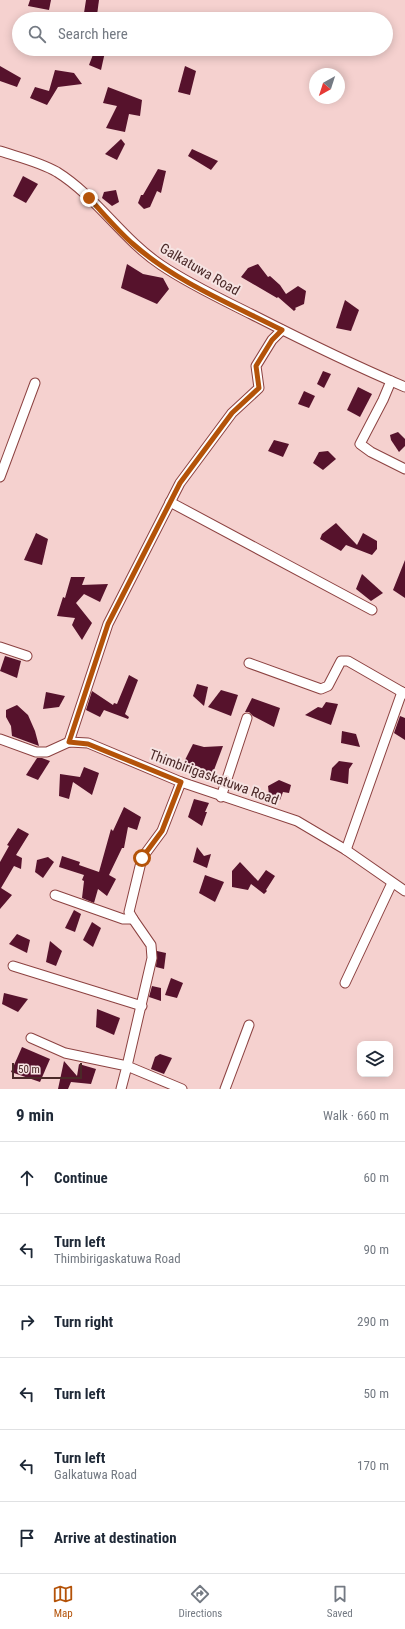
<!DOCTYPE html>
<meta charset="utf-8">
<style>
:root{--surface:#fff;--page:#f2f2f3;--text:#1f2937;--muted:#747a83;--line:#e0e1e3;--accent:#b45309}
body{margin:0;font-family:"Roboto Condensed",sans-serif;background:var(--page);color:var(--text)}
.controls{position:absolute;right:12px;bottom:12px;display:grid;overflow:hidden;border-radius:8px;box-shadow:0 2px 10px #0003}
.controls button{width:36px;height:36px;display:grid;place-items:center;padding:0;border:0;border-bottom:1px solid var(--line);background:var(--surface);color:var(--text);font:20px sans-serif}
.compass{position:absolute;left:309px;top:68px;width:36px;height:36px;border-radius:50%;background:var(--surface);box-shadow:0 2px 10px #0003;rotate:219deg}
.scale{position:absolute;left:12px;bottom:10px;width:70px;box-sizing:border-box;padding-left:4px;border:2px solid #4b2928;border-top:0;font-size:11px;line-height:14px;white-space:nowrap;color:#4b2928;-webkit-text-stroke:3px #f6e3e2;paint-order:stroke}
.stop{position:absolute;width:12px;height:12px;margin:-9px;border:3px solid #b45309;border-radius:50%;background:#fff}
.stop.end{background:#b45309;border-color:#fff;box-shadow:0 1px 4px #0008}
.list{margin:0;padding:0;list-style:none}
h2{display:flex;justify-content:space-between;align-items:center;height:52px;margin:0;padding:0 16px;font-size:17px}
h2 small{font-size:13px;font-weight:400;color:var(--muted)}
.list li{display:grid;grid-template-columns:26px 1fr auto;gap:12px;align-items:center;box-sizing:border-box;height:72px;padding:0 16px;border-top:1px solid var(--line)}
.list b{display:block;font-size:15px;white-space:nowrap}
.list p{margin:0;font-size:13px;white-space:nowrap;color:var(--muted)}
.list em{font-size:13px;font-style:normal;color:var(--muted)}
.icon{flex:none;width:22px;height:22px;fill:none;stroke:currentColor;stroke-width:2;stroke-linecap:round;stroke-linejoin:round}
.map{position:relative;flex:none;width:405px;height:1089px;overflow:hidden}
.search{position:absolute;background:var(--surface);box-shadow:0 2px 10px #0003;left:12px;right:12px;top:12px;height:44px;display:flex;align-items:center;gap:10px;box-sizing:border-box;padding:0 14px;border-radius:22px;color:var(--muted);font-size:15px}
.sheet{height:484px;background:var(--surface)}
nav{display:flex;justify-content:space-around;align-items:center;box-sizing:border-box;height:56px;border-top:1px solid var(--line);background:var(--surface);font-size:11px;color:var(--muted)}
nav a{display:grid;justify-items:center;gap:2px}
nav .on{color:var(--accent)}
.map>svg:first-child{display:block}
.building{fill:#56122c}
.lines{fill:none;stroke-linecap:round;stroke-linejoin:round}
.minor-casing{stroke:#8c4241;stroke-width:11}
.minor{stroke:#fff;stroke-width:9}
.route{stroke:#b45309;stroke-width:5}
.labels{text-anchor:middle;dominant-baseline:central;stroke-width:4;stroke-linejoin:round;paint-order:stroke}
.street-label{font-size:14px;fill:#4b2928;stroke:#f6e3e2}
</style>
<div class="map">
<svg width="405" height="1089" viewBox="0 0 405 1089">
<rect width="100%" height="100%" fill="#f5d1cf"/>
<g class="building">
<path d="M30,0H51L49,10L28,6Z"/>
<path d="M86,0H99L97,15L84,13Z"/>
<path d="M94,52H105L101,70L89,65Z"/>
<path d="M0,66L21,78L17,87L0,81Z"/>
<path d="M185,66L196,71L190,95L178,92Z"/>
<path d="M55,70L74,73L82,84L58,87L47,105L30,98L35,87L49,91Z"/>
<path d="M108,87L142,100L140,116L129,114L125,132L106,128L117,106L103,103Z"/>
<path d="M121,139L125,144L117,160L105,154Z"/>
<path d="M192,149L218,161L211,170L188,156Z"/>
<path d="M158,169L166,171L161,193L157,191L150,207L144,209L138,203L141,195H143Z"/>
<path d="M23,176L38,184L26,203L13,196Z"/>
<path d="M116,190L119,202L112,206L102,198L104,192Z"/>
<path d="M127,264L143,274L163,278L169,289L157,304L121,288Z"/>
<path d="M258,264L268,277L270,276L280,285L286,294L298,286L306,291L304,304L295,308L296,309L294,311L278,297L277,298L241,277L248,268Z"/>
<path d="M345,300L359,310L351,331L336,328Z"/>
<path d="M323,371L331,374L324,388L317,384Z"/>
<path d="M358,387L372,394L360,417L347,410Z"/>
<path d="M304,391L315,396L309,408L298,404Z"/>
<path d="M398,432L405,439V446L399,452L391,440L390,435Z"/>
<path d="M274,440L289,444L283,457L268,451Z"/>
<path d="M328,451L336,459L323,470L313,463L319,452Z"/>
<path d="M336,523L357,545L363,533L377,541V549L372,555L346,545L341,551L320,539L322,534Z"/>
<path d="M36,533L48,539L42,565L24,560Z"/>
<path d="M405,560V598L393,590Z"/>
<path d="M362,574L383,593L371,601L356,589Z"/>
<path d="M71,577H85L82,585L108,584L100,602L84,594L76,603L92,623L82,640L72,625L75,618L57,616L63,597L65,598Z"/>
<path d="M5,656L21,661L17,678L0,671Z"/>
<path d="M129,675L138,680L125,714L129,717L128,719L104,710L100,717L86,710L92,691L113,705L114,703L117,704Z"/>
<path d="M197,684L208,687L204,706L193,696Z"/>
<path d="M221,690L238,695L231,716L208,707Z"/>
<path d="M46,692L65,696L59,707L43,709Z"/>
<path d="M252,698L280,708L274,727L253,716L249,712H245Z"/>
<path d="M326,702L338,704L331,725L305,715L318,707L322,708Z"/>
<path d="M17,705L28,715L35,731L39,746L12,736L11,726L6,717V710Z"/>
<path d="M400,716L405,718V740L394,733Z"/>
<path d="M342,731L356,734L360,747L341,743Z"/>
<path d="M193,744L204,747L223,746L211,778L192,773L185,760Z"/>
<path d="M37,758H42L50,761L38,780L26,775Z"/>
<path d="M339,761L353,763L349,769L348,784L330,780L332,768Z"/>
<path d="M84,767L99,773L92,795L73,782L69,799L59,796L60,774L80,777Z"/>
<path d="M279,780L291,785L289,793L283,792L280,800L269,795L268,786Z"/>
<path d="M194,799L209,803L205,812H207L202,826L188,817Z"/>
<path d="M124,807L141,817L137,830L128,827L124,848H122L109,875L116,879L107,896L98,889L94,903L82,898L84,881L82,880L84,875L59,867L62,856L80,862L79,865L99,872L111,829L113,831Z"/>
<path d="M18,828L29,834L16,855L22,858L21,869L14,866L1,888L12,895L0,909V862L9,846L7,845Z"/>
<path d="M197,847L204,856L211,854L207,868L193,862Z"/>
<path d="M48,857L54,862L43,878L35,872L37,860Z"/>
<path d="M240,862L258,881L266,870L275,876L266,890L267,891L264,894L251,884L248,890L232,887V871Z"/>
<path d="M205,875L224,882L215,902L199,893Z"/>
<path d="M74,910L81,914L75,932L65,928Z"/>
<path d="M92,922L101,928L93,947L83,940Z"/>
<path d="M17,934L30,940L27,953L9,944Z"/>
<path d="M50,941L62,951L56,966L46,962Z"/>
<path d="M157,951L166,953L164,969L156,967Z"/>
<path d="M171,978L183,983L177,998L165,995Z"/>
<path d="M152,986L161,988V1001L149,997Z"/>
<path d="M4,993L28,999L18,1012L2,1004Z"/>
<path d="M97,1009L120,1018L114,1035L96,1027Z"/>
<path d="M22,1047L50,1059L40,1082L11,1072Z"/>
<path d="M160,1054L172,1058L164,1074L151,1069L155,1057Z"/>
<path d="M64,1061L77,1076L79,1064L96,1069L91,1084L71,1082L68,1089H58Z"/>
</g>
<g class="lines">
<defs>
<g id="minor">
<path d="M0,151C18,157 40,162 57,172C97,197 122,239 161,265C189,284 221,299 251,314C302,340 353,365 405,387"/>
<path d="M391,381L383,400L360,444L371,452L405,469"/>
<path d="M0,477L35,383"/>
<path d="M170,502L372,610"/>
<path d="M0,647L27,656"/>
<path d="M249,663L321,689L328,686L341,661H348L402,692"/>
<path d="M0,739L36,752H47L69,742L88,743L181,782L297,821L346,850L405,891"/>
<path d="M69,742L108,624L180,483L232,413L259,388L256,366L272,340L282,330"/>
<path d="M181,782L162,831L142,858L129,912L133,919L151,945L152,958L127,1066L182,1089"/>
<path d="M221,797L247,718"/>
<path d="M346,850L402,692L405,694"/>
<path d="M55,895L123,919H133"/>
<path d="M13,966L142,1006"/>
<path d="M345,983L392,883"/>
<path d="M31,1038L65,1053L127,1066L121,1089"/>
<path d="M225,1089L249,1025"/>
</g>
</defs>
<use href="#minor" class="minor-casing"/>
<use href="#minor" class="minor"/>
</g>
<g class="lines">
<path class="route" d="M89,198C103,213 117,230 133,244C176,282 231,304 282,330L272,340L256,366L259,388L232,413L180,483L108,624L69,742L88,744L181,782L162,831L142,858"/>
</g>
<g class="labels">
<g class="street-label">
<text transform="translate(200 269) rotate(30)">Galkatuwa Road</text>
<text transform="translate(214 777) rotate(20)">Thimbirigaskatuwa Road</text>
</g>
</g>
</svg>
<div class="controls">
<button><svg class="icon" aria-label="layers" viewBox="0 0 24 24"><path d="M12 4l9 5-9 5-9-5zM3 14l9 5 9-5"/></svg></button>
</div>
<svg class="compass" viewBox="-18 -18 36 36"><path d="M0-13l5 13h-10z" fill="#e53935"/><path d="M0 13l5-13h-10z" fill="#747a83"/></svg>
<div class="scale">50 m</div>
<div class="stop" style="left:142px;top:858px"></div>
<div class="stop end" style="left:89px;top:198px"></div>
<div class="search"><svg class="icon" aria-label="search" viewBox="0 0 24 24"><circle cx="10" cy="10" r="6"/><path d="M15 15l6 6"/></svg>Search here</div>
</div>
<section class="sheet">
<h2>9 min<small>Walk · 660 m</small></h2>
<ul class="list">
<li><svg class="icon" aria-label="ahead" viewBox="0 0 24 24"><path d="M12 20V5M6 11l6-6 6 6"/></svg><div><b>Continue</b></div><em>60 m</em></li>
<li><svg class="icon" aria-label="left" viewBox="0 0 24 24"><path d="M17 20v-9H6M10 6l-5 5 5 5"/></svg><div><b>Turn left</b><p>Thimbirigaskatuwa Road</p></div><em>90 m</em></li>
<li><svg class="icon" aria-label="right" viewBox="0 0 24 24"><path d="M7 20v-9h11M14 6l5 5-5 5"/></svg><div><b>Turn right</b></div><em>290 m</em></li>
<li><svg class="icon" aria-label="left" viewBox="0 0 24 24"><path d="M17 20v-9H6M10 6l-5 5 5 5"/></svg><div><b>Turn left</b></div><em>50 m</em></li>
<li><svg class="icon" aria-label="left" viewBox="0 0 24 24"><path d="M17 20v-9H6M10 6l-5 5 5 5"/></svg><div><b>Turn left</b><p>Galkatuwa Road</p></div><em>170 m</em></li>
<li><svg class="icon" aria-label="arrive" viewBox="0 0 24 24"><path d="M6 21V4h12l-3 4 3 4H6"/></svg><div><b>Arrive at destination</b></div></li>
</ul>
</section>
<nav>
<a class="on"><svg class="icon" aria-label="map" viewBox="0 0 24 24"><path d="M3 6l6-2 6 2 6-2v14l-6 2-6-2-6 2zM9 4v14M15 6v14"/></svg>Map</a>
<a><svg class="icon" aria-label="directions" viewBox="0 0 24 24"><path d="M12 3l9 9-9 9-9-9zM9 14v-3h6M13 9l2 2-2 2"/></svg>Directions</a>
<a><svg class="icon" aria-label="saved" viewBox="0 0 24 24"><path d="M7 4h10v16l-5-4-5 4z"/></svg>Saved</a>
</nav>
